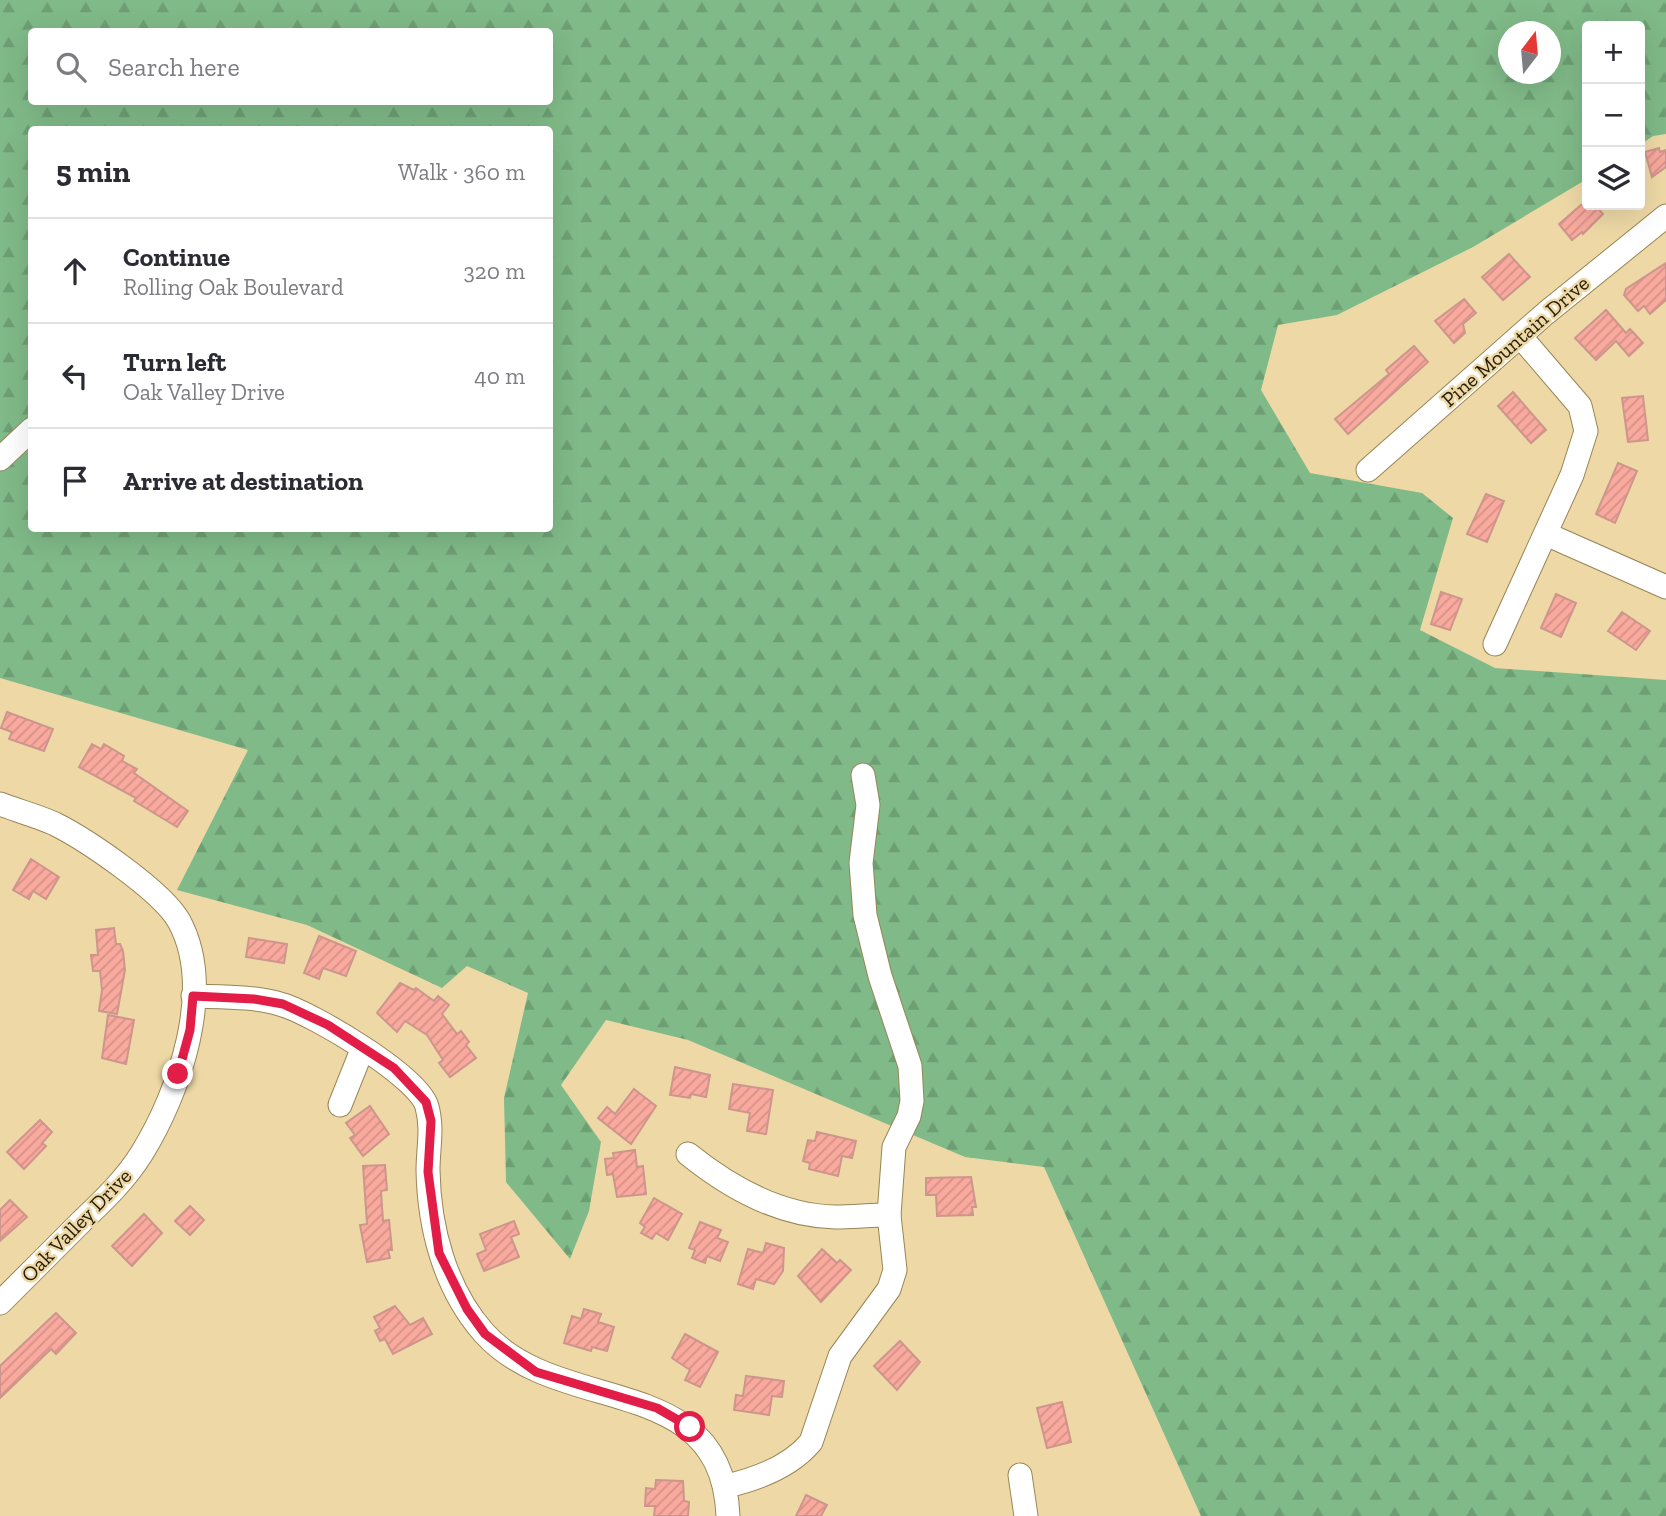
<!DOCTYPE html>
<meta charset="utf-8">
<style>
:root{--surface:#fff;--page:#f7f7f7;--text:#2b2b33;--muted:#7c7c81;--line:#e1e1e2}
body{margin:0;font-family:"Zilla Slab",serif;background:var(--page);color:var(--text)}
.controls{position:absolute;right:21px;top:21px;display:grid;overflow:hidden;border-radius:7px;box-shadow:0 7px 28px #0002}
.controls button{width:63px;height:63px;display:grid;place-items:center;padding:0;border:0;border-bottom:2px solid var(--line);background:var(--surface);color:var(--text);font:35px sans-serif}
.compass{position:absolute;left:1498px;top:21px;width:63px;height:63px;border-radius:50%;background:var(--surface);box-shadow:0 7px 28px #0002;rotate:16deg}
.stop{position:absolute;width:21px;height:21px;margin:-16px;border:5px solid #e11d48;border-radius:50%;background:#fff}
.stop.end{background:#e11d48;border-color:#fff;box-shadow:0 2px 7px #0008}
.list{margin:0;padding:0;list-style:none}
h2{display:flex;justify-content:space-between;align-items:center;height:91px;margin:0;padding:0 28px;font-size:30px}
h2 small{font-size:23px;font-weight:400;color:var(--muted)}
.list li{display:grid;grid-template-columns:46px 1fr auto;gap:21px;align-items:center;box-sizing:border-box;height:105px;padding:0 28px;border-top:2px solid var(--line)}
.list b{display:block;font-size:26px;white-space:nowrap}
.list p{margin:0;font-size:23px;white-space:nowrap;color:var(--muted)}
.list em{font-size:23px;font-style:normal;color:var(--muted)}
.icon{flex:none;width:38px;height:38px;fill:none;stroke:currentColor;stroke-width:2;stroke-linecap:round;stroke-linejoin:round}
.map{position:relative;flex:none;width:1666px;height:1516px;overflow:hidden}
.search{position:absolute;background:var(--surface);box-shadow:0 7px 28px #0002;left:28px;top:28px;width:525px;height:77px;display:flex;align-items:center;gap:18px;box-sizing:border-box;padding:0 24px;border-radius:7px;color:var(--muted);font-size:26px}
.panel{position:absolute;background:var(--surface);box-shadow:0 7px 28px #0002;left:28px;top:126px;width:525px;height:406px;border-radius:7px}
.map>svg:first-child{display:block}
.forest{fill:url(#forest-firs);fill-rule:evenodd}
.building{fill:url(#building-hatch);stroke:#ce958d;stroke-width:2}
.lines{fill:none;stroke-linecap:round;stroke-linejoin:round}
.minor-casing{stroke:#988555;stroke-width:25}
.minor{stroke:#fff;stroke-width:23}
.route{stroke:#e11d48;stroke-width:9}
.labels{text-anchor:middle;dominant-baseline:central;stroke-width:5;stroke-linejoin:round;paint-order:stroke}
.street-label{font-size:21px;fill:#251d09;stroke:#eed9a6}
</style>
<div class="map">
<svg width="1666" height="1516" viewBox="0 0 1666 1516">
<defs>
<pattern id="forest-firs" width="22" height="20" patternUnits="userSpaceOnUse" patternTransform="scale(1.75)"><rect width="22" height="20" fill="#80ba88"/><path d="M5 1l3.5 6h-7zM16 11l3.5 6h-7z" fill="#6e9f74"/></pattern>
<pattern id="building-hatch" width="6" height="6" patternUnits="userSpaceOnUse" patternTransform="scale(1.75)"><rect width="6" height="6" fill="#f9a99d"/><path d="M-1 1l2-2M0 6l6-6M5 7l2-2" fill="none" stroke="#d59186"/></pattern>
</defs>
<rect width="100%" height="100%" fill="#eed9a6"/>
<path class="forest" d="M0,0H1666V134L1653,136L1640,145V26H1587V179L1473,247L1337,315L1278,325L1261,390L1310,473L1422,493L1453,518L1420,630L1495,668L1666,680V1516H1201L1044,1167L965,1157L688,1040L606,1020L561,1085L601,1142L589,1211L570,1259L506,1182L504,1098L528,993L467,966L442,988L307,925L177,890L248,750L0,678ZM32,32H550V102H32ZM1508,32H1550V74H1508ZM32,130H550V528H32Z"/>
<g class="building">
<path d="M1659,148L1660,152L1666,150V167L1652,177L1645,152Z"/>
<path d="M1581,205H1595L1603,214L1583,234L1582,232L1572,240L1559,224Z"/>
<path d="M1509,254L1530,277L1503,300L1482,277Z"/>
<path d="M1666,263V300L1650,314L1644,306L1638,311L1624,295L1626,289Z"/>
<path d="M1464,299L1476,313L1463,324L1465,333L1454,343L1435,321Z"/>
<path d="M1606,310L1626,333L1630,329L1643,343L1629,356L1616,341L1596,360L1575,338Z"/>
<path d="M1414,346L1428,362L1348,434L1335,419L1389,374L1386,370Z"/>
<path d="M1513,392L1546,430L1531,443L1498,406Z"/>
<path d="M1643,396L1648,440L1628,442L1622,398Z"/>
<path d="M1618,463L1637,471L1615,523L1596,514Z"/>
<path d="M1486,494L1504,501L1487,542L1467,534Z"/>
<path d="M1441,592L1462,599L1450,630L1431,624Z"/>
<path d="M1556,594L1576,603L1561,637L1541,628Z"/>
<path d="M1622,612L1650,631L1636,650L1608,631Z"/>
<path d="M7,712L53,729L44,751L9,739L12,732L1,728Z"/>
<path d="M92,744L101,749L104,744L124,756L122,761L137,769L134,773L188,811L177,827L134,801L136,798L79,767Z"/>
<path d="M31,859L59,877L46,899L33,891L29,899L13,890Z"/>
<path d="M114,928L116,944H120L123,951L125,970L117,1014L99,1011L102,990L100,971H93L91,955H98L96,930Z"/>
<path d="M319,936L356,951L346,976L323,968L319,979L304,973Z"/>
<path d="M249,938L287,944L284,963L246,957Z"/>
<path d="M400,983L414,990L416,988L434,1001L438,996L449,1005L442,1014L457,1034L461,1031L469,1042L466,1045L476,1058L450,1077L439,1063L443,1060L427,1035L405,1021L397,1032L377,1013Z"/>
<path d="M108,1015L134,1020L126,1064L102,1058Z"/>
<path d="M675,1067L710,1075L706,1097L691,1094L690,1098L670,1095Z"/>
<path d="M733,1084L773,1090L766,1134L747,1131L750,1113L729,1109Z"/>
<path d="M634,1089L656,1106L631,1144L598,1118L607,1107L615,1114Z"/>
<path d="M370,1106L389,1134L363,1156L350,1138L355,1135L346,1123Z"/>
<path d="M40,1120L52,1132L42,1143L46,1146L24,1169L7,1152Z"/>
<path d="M817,1132L856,1141L852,1158L842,1156L838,1176L809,1169L810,1163L803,1161L808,1140L815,1141Z"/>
<path d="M635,1150L637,1167L643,1166L646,1194L617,1197L613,1174L607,1175L605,1159L614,1158L613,1153Z"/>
<path d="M385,1165L387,1190L381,1191L383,1221L389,1220L392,1250H388L390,1258L367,1262L360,1225L367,1224L363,1166Z"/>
<path d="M971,1177L976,1207H972L973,1215L937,1216L936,1195H926V1178Z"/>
<path d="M654,1198L682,1214L668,1240L656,1233L652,1239L641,1233L645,1227L640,1223Z"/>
<path d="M10,1200L27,1217L0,1241V1210Z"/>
<path d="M190,1206L204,1220L190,1235L175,1221Z"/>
<path d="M144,1214L162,1233L132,1266L112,1246Z"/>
<path d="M514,1221L519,1234L511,1237L519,1257L484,1271L477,1254L486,1250L480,1234Z"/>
<path d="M700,1222L721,1230L717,1238L728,1242L720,1261L707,1256L705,1263L692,1258L695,1250L689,1248Z"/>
<path d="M766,1243L784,1248L783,1271L774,1284L756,1279L753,1289L738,1284L748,1249L763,1253Z"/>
<path d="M822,1249L837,1263L840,1260L851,1270L821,1302L798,1276Z"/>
<path d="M395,1306L410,1325L423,1318L432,1334L393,1354L385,1339L380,1341L375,1331L380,1328L374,1317Z"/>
<path d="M584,1309L601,1314L598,1322L614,1327L607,1351L592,1347L591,1351L564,1343L572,1316L581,1319Z"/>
<path d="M56,1313L76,1333L56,1354L51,1349L0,1398V1366Z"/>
<path d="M685,1334L718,1352L700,1387L685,1380L690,1370L672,1358Z"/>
<path d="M900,1341L920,1362L897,1390L874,1366Z"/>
<path d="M746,1376L784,1381L782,1397L772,1396L769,1415L734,1410L736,1395L743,1396Z"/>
<path d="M1062,1402L1071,1442L1047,1448L1037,1408Z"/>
<path d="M656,1480L683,1481L684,1501L689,1502L688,1516H654L655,1506H645L646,1488L655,1489Z"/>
<path d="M806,1495L827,1505L821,1516H796Z"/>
</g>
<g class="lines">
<defs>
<g id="minor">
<path d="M0,459L32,429"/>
<path d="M1368,470L1546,313L1666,216"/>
<path d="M1546,534L1666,587"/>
<path d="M1495,644L1572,475L1586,431L1580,406L1520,336"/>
<path d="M0,804C18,811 38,816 55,824C87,840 162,891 179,921C216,989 179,1093 142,1153C126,1179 104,1200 82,1221C55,1248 27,1276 0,1303"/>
<path d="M193,996C222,997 255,996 283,1005C313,1014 420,1077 427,1107C433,1128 428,1149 428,1170C429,1228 445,1289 484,1333C560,1418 722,1369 728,1516"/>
<path d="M340,1105L362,1050"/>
<path d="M688,1154C729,1187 781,1216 835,1217C853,1217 871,1215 889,1215"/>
<path d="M1020,1475L1026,1516"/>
<path d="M727,1486C757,1479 791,1466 811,1442L840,1356L889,1289L895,1270L889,1215L894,1147L909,1116L912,1101L910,1066L880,976L865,915L861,863L868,805L863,775"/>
</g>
</defs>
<use href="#minor" class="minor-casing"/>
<use href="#minor" class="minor"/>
</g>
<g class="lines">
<path class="route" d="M178,1074L190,1030L193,996L254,999L283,1004L328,1025L394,1068L426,1102L431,1121L428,1172L439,1253L467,1309L485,1334L536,1372L657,1408L690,1427"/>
</g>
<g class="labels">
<g class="street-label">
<text transform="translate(1515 341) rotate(-41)">Pine Mountain Drive</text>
<text transform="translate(76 1225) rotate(-46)">Oak Valley Drive</text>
</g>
</g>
</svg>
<div class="controls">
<button>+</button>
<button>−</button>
<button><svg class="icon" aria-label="layers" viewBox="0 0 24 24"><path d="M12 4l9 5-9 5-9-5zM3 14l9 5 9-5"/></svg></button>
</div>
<svg class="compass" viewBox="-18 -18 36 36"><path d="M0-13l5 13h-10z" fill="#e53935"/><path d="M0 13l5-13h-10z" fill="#7c7c81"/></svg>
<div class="stop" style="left:690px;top:1427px"></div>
<div class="stop end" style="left:178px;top:1074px"></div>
<div class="search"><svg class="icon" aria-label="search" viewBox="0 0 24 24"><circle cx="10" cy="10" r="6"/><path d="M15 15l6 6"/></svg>Search here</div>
<section class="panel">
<h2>5 min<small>Walk · 360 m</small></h2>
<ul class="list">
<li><svg class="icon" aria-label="ahead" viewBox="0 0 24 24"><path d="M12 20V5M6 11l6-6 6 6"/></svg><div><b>Continue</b><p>Rolling Oak Boulevard</p></div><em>320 m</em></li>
<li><svg class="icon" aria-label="left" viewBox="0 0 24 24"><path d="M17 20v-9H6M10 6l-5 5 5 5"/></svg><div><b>Turn left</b><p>Oak Valley Drive</p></div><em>40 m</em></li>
<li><svg class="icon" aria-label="arrive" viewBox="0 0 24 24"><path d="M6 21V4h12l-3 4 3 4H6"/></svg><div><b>Arrive at destination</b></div></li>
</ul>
</section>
</div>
